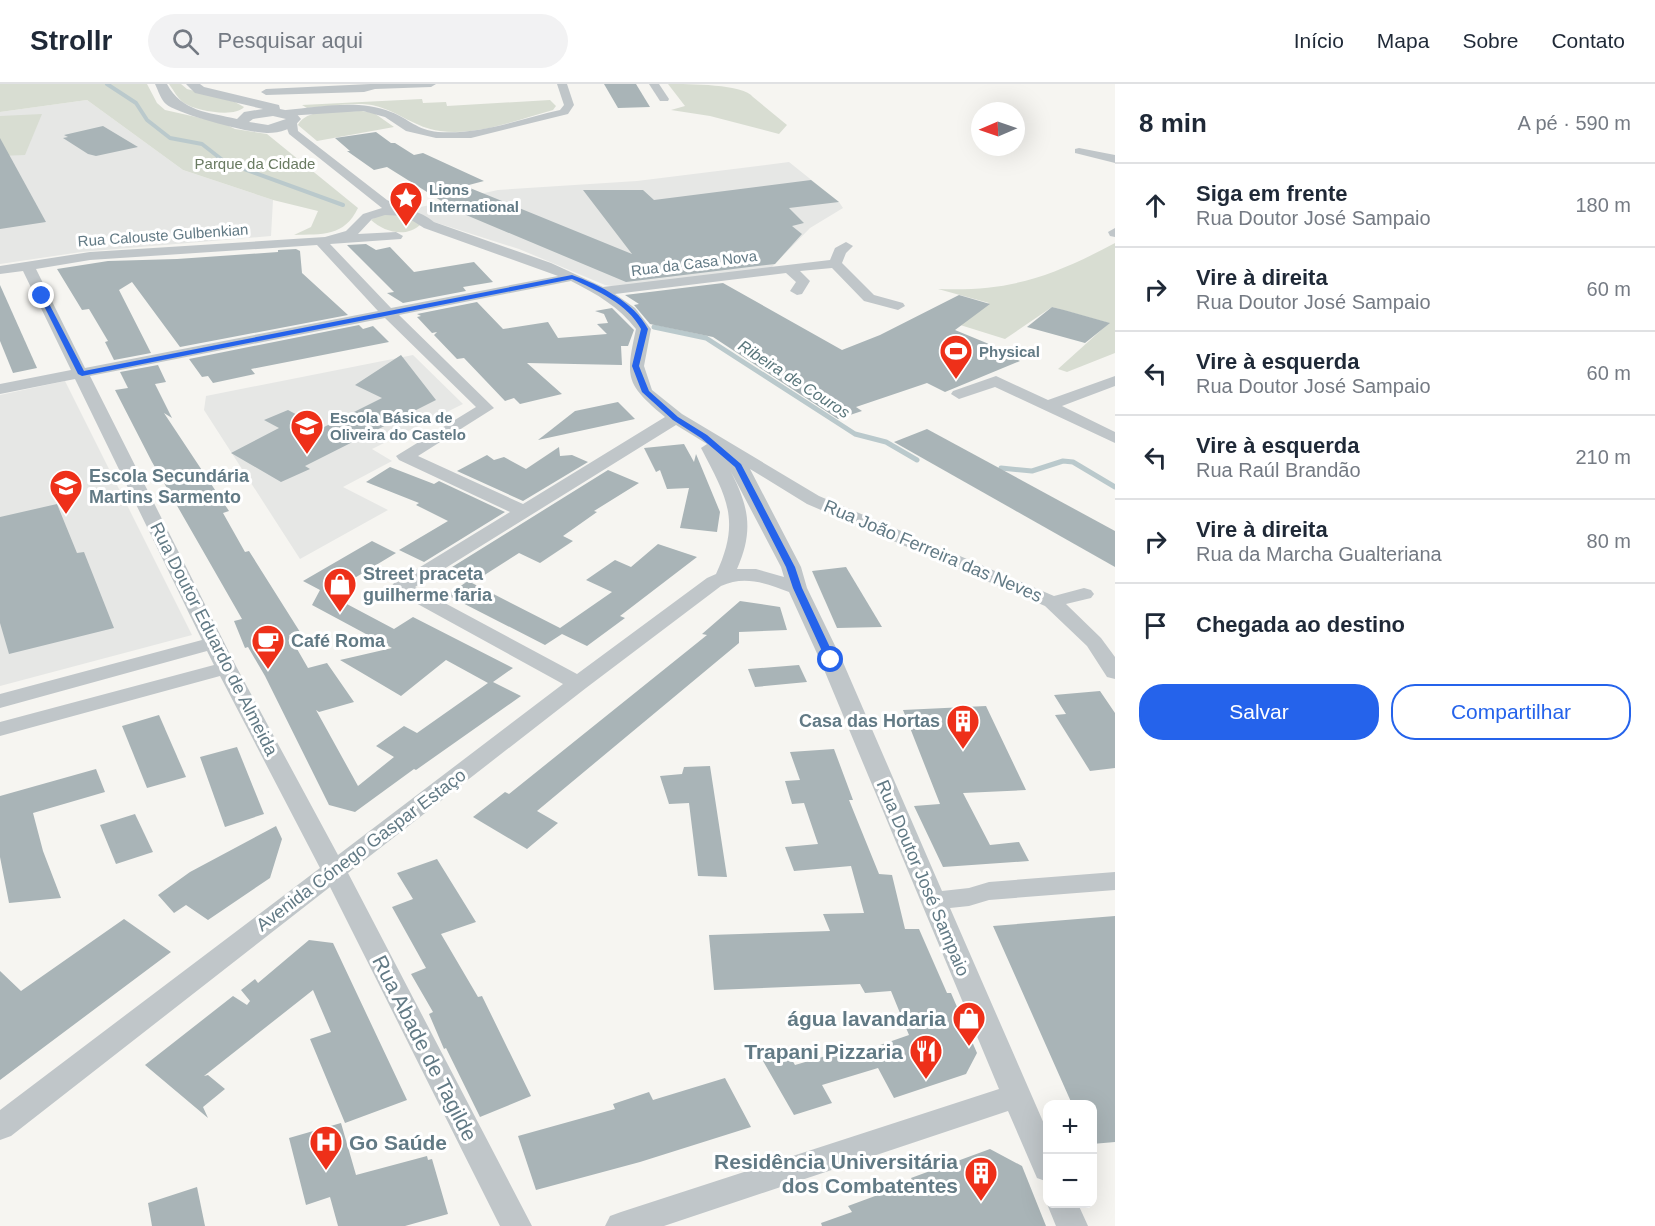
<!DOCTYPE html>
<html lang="pt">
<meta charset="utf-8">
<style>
:root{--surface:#fff;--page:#f2f2f3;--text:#1f2937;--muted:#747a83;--line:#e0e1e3;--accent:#2563eb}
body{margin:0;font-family:Helvetica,sans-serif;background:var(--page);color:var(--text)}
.controls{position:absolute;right:18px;bottom:18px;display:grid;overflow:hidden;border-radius:12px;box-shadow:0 6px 24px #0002}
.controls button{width:54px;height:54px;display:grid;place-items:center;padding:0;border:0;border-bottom:2px solid var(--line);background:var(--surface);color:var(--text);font:30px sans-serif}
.compass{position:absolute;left:971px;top:18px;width:54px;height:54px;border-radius:50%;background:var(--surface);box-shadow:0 6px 24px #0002;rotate:268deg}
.stop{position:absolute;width:18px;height:18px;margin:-14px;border:4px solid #2563eb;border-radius:50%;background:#fff}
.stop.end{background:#2563eb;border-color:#fff;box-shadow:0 2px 6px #0008}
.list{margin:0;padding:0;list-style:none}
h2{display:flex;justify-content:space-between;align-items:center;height:78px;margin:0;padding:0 24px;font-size:26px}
h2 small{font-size:20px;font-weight:400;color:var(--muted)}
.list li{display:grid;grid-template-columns:39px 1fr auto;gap:18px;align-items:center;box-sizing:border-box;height:84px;padding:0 24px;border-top:2px solid var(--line)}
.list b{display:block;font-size:22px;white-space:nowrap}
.list p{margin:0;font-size:20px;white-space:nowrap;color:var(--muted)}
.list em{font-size:20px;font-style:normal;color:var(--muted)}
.actions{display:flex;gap:12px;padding:18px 24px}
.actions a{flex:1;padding:14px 0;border:2px solid var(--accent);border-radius:24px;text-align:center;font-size:21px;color:var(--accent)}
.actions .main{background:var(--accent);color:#fff}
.icon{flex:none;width:33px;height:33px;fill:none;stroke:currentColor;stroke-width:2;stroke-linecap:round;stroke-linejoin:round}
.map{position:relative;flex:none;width:1115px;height:1142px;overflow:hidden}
header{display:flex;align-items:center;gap:36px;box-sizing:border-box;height:84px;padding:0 30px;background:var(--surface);border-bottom:2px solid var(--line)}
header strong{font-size:28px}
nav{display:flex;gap:33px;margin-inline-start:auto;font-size:21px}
.search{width:420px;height:54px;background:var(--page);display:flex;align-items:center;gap:15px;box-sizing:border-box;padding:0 21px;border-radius:33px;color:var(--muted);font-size:22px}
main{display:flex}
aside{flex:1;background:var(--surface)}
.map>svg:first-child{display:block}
.built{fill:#e6e7e5}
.green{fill:#d8ddd2}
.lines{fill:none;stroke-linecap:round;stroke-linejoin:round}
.stream-far1{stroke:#bac9cc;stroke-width:4}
.stream{stroke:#bac9cc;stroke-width:5}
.building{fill:#a9b4b7}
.minor{fill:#c0c6c9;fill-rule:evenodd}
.tertiary{fill:#c0c6c9;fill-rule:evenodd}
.route{fill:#2563eb}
.labels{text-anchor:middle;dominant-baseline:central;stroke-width:6;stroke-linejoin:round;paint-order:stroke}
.far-park-label{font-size:15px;fill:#6a7b62;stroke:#fff}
.far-poi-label{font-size:15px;font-weight:bold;fill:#627a85;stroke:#fff;text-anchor:start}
.far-street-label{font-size:15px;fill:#627a85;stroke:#fff}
.far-water-label{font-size:16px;font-style:italic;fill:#59767b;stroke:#fff}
.poi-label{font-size:18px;font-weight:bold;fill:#627a85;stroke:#fff;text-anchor:start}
.street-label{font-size:18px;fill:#627a85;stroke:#fff}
.near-poi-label{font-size:21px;font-weight:bold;fill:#627a85;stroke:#fff;text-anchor:end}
.near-street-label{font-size:21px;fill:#627a85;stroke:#fff}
</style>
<header>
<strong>Strollr</strong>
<div class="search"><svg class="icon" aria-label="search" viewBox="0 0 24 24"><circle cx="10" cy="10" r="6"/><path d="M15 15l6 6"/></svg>Pesquisar aqui</div>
<nav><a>Início</a><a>Mapa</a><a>Sobre</a><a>Contato</a></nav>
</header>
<main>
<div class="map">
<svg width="1115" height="1142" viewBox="0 0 1115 1142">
<rect width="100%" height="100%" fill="#f6f5f1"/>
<g class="built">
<path d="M87,16L183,86L273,116L271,152L81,168L0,180V28Z"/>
<path d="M789,78L839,118L843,124L810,144L771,184L618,203L605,201L519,165L431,137L407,126L498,106L637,97Z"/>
<path d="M413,271L463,320L372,365L392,377L343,403L388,426L300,475L204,326L206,312Z"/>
<path d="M65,297L192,551L0,602V311Z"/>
</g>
<g class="green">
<path d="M0,0H147L157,19L165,26L223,39L235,45L267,50L358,124C344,153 322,150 294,151L311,143L318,127L273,116L183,86L87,16L0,28Z"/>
<path d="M169,0H181L187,5L235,18L244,23C235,34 196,27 184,19C178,15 174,7 169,0Z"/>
<path d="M668,0C689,0 744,0 753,13L787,41L779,50L710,32L671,26L685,22Z"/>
<path d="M422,15L423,19L446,18L447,22L550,16L556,22L553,26C517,36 478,52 440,47C416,44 399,28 376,22C358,17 326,23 307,24L302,21Z"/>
<path d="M362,27L374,29L394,43L317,57L298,41C307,23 344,28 362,27Z"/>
<path d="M42,30L25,71L0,72V32Z"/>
<path d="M380,130H397L417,137L420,141C406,154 384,148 371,136Z"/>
<path d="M1115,159V269L1067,288L1058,285L1109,239L1052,223L1005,255L957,240L989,219L938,205C1010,208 1053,192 1115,159Z"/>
</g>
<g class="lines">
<path class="stream-far1" d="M107,0L136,19L147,36L170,54L202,60L225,78L343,121"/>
<g class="stream">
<path d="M654,243L706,254L855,350L886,358L917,376"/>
<path d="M1001,384L1032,387L1063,377L1073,378L1115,403"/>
</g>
</g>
<g class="building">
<path d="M604,0H636L650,23L618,24Z"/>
<path d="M103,42L138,63L96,72L88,70L63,54L68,53L64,51Z"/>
<path d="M376,48L391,59H395L414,71L423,69L484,97L465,102L632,170L583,106H643L654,116L811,96L839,118L789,124L804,139L792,142L802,150L775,180L626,198L459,128L387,83L374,86L347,67H350L335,54Z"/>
<path d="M0,54L46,138L0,145Z"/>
<path d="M366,160L376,166L390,163L414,188L474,178L493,198L463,203L466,207L403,219L387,209L394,208L347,161Z"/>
<path d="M296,165L300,167L302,189L348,231L180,263L132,198L119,206L151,269L114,276L105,258L108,257L89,225L82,226L57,185L108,177L177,175L278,168V166Z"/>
<path d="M723,199L842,266L880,251L959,211L990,220L955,246L1001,265L998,266L1020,277L945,308L927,299L856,323L862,327L838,335L713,253L650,240L634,221L639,220L625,211Z"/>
<path d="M0,201L37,284L13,289L0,257Z"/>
<path d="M477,218L503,245L548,238L558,254L607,250L597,240L608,239L604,230L595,227L612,224L634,246L628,262H621L622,281L527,279L562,310L520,320L514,314L505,317L464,274L457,275L434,251L437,248L432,249L417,233L421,232L417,230Z"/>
<path d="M1052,223L1064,226L1110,239L1085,259L1027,243Z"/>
<path d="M359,241L363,245L373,242L389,258L251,285L255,290L213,299L208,292L202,293L189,275Z"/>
<path d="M401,271L436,316L305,382L310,385L281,398L231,369L279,344L264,336L288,326L322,344L382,314L355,301Z"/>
<path d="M158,281L166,298L155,300L172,334L164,329L229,427L223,429L245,468L249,467L300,548L289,551L308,584L327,579L354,618L319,628L316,626L358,702L394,673L376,662L404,642L417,649L488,599L446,576L401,612L340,576L392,564L312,521L320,506L303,497L372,457L396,469L328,510L394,545L413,533L513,584L493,598L521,612L416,686L414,685L355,728L329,721L265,592L248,563L245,564L234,537L242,535L152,378L115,306L128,304L120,288Z"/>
<path d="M618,318L635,335L538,356L575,327Z"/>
<path d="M927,345L1115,447V483L894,358Z"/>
<path d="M684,360L694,378L696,370L720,428L717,448L680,444L689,404L667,405L660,386L656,388L644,364Z"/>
<path d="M559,363L560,372L572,371L588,378L523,417L457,387L487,371L494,376L504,373L526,385Z"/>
<path d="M390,383L434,400L439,397L505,428L424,478L399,466L448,437L416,421L419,419L366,398Z"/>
<path d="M608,386L639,399L594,427L597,428L563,452L573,457L540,479L519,469L472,499L560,544L612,508L586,496L615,476L631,483L658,460L697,473L620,532L625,534L587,562L562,550L545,561L447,511L465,499L444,488Z"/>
<path d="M57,420L77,469L84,468L114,544L9,570L0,539V433Z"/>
<path d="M846,483L882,543L837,544L812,487Z"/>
<path d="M740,517L780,523L787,546L739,548V559L537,727L558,739L527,765L473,733L505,708L509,710L707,551L702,550Z"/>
<path d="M799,581L807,598L755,603L748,585Z"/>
<path d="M1100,607L1115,629V684L1090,687L1055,631L1066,630L1054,611Z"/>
<path d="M986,622L1026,706L963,709L990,761L1019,758L1029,777L943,783L914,722L940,720L903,626Z"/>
<path d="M159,631L186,693L147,704L122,642Z"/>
<path d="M237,663L264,730L225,743L200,673Z"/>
<path d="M834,665L853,716H849L879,790L892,791L905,845H919L947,909H951L977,969L966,990L894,1014L878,984L822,1001L832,1019L794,1031L759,970L784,962L795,981L836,969L840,975L909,951L891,907L865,909L860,900L714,906L709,851L830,847L823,830L864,829L851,782L794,787L785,763L818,760L804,719L792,720L785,697L800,696L790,668Z"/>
<path d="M710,682L727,793L698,792L689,719L669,720L660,692L682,690L684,683Z"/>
<path d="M96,685L105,708L33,729L43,767L61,814L9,819L0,773V712Z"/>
<path d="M135,730L153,768L116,780L100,741Z"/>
<path d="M276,742L282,755L270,794L208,836L186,821L174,829L158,811L190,788Z"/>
<path d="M437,775L476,838L441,850L478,913L482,912L531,1012L480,1033L446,964L444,965L429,930L433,928L411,890L426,884L392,823L413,815L397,789Z"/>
<path d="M1115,832V1058L1092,1060V1020H1072L993,842Z"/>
<path d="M124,835L171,868L0,996V887L21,907Z"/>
<path d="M309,856L333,859L407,1016L345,1039L310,955L331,948L313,906L204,992L208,991L225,1005L203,1023L208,1034L145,981L233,912L247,921L250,917L241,906L255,895L258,899Z"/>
<path d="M725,994L751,1043L640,1078L536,1106L518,1052L615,1025L613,1020L649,1008L653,1016Z"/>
<path d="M341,1039L356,1091L427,1072L428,1076L432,1075L448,1130L405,1142H338L330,1113L306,1121L289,1054Z"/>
<path d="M990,1065L1022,1082L1046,1142H822L821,1139L852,1128L848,1122L913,1098L911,1094Z"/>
<path d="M197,1103L205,1142H152L148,1119Z"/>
</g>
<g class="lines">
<g class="minor">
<path d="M370,0H436L431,3L375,5L364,8L266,11L261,8L266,5Z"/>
<path d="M557,0H567L574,21L568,30L471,54H436L406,47L385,33L363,27L286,32L281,29L286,26C320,23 358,15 391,28C409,35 417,46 438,48C479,51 520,35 560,26L564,21Z"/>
<path d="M649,0H659L669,15L668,17H660Z"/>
<path d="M291,36L297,39L298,47L387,116C403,125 420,126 434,138L551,179L603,203L830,176L835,164L846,158L853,162L846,169L842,179L874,211L903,219L905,222L898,226L864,217L832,184L800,187L810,197L802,210L797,211L790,207L796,198L786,189L615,210L635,224L651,245L644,282L652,306L682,330L819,412L1054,512L1084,504L1091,506L1094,510L1091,514L1066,520L1101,554L1115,573V595L1107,593L1087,562L1045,522L807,420L750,385L801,483L807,504L842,576L942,807L969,804L989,798L1115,788V806L989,816L969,822L950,824L1048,1049V1098L1037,1094L1008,1027L664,1142H605L610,1132L621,1128L999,1005L820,576L789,508C766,499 744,491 721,502L586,604L348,789L532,1142H500L330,803L11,1052L0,1056V1026L320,784L220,592L0,652V638L214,581L207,567L0,624V610L202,556L75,295L0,310V300L71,286L23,187L0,190V182L90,168L325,153L346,147L363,130L382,124L289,50L285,39ZM385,131L405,132L424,144L558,192L391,224L330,160L401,155L403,152L396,148L358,150L372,135ZM317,161L378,227L85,284L36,185L90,176ZM571,197C597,210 619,223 636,245C625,295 626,300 665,333L523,420L418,372L494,324L399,231ZM385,234L476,323L396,372L399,376L510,428L394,499L391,503L394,507L563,600L338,771L237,584L90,292ZM676,341L707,360L701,364C727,414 741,436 716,490L707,494L577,590L415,503ZM728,382L781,483L784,493L756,485H737C755,444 748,420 728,382Z"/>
<path d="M1079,64L1115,71V79L1075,69V65Z"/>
<path d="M1115,144V153L1110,152L1108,148Z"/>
<path d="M996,292L1048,316L1115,292V302L1062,322L1115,348V359L995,303L959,315L951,310L953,307Z"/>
<path d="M1047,1120H1078L1088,1142H1056Z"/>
</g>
<path class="tertiary" d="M155,0H167C182,28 208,28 237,35L244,28L263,25L195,9L186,0H200L204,3L279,21L280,25L295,28L301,35C293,45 280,49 268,49C252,50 177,30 166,20C161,16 158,6 155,0ZM273,32L286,35L268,41L249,38L253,35Z"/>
</g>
<path class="route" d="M572,191C600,201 634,218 648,245L639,282L649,307L678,333L707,351L741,380L795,483L802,504L836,576L834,578L826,576L793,504L786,483L735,383L701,354L673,336L642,308L632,282L641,245C628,220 596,206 572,195L82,292L78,290L39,212L42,210L45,212L84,287Z"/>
<defs>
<symbol id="sight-pin" viewBox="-11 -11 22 30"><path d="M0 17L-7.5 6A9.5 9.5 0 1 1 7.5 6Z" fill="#ee3019" stroke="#fff"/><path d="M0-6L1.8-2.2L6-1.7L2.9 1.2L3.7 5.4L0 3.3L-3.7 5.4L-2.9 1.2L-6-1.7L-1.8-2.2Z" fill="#fff"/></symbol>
<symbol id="stadium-pin" viewBox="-11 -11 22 30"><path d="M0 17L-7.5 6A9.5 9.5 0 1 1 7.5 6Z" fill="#ee3019" stroke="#fff"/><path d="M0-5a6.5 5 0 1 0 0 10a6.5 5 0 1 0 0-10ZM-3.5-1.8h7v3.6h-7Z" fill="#fff"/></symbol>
<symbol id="school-pin" viewBox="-11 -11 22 30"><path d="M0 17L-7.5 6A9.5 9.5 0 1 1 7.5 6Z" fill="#ee3019" stroke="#fff"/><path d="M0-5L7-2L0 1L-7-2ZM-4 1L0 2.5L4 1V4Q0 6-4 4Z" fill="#fff"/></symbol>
<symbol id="shop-pin" viewBox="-11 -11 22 30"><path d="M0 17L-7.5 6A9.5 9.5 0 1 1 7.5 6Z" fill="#ee3019" stroke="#fff"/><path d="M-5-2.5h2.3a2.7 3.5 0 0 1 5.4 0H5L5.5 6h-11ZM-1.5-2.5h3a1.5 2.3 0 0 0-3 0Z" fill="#fff"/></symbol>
<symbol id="cafe-pin" viewBox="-11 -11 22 30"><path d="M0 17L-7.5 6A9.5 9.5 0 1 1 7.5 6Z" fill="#ee3019" stroke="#fff"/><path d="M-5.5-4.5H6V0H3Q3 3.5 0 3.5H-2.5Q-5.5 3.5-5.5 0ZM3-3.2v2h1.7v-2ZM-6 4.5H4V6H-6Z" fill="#fff"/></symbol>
<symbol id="building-pin" viewBox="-11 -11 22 30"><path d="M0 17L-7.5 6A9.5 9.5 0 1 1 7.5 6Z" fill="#ee3019" stroke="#fff"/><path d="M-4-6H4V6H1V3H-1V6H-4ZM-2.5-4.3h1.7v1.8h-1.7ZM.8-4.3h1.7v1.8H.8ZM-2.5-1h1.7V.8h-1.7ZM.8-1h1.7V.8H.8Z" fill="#fff"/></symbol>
<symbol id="restaurant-pin" viewBox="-11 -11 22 30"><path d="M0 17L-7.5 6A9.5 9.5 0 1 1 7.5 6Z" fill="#ee3019" stroke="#fff"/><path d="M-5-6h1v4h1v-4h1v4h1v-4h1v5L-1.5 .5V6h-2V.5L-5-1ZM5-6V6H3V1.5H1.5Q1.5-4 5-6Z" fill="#fff"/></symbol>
<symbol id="hospital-pin" viewBox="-11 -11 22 30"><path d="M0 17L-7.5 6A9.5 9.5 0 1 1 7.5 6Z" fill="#ee3019" stroke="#fff"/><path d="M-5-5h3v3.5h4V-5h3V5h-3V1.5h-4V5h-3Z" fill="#fff"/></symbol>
</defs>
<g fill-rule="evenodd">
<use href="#sight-pin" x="387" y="95" width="38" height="52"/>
<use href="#stadium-pin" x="937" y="248" width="38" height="52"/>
<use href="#school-pin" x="288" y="323" width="38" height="52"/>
<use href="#school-pin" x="47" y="383" width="38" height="52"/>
<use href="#shop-pin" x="321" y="481" width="38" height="52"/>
<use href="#cafe-pin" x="249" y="538" width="38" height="52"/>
<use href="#building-pin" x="944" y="618" width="38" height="52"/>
<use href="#shop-pin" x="950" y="915" width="38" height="52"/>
<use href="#restaurant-pin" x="907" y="948" width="38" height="52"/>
<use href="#hospital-pin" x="307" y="1039" width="38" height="52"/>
<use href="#building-pin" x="962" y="1070" width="38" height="52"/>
</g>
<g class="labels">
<g class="far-park-label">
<text x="255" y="79">Parque da Cidade</text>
</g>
<g class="far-poi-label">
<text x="429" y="105">Lions<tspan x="429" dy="17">International</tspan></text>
<text x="979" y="267">Physical</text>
<text x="330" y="333">Escola Básica de<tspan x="330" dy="17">Oliveira do Castelo</tspan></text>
</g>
<g class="far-street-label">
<text transform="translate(163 151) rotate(-4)">Rua Calouste Gulbenkian</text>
<text transform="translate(694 179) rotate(-7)">Rua da Casa Nova</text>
</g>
<g class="far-water-label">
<text transform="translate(794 295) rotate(33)">Ribeira de Couros</text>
</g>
<g class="poi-label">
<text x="89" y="392">Escola Secundária<tspan x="89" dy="21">Martins Sarmento</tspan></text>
<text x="363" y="490">Street praceta<tspan x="363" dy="21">guilherme faria</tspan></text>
<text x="291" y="557">Café Roma</text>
<text x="940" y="637" text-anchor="end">Casa das Hortas</text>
</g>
<g class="street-label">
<text transform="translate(933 467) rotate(23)">Rua João Ferreira das Neves</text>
<text transform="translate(214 555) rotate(63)">Rua Doutor Eduardo de Almeida</text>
<text transform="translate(361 766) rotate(-37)">Avenida Cónego Gaspar Estaço</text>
<text transform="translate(923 794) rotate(67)">Rua Doutor José Sampaio</text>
</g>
<g class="near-poi-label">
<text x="946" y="934">água lavandaria</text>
<text x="903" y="967">Trapani Pizzaria</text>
<text x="349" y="1058" text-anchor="start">Go Saúde</text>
<text x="958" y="1077">Residência Universitária<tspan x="958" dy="24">dos Combatentes</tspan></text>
</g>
<g class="near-street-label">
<text transform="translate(425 964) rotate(63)">Rua Abade de Tagilde</text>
</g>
</g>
</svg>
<div class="controls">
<button>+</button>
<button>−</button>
</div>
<svg class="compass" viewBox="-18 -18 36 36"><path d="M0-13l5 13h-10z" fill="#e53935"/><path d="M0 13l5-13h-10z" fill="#747a83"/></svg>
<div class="stop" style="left:831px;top:576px"></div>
<div class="stop end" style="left:42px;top:212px"></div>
</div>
<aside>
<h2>8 min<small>A pé · 590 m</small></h2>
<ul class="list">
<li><svg class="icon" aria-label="ahead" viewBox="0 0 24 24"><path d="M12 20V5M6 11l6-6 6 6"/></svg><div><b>Siga em frente</b><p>Rua Doutor José Sampaio</p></div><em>180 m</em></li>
<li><svg class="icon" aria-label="right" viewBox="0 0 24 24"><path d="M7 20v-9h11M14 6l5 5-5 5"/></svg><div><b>Vire à direita</b><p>Rua Doutor José Sampaio</p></div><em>60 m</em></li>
<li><svg class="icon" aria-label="left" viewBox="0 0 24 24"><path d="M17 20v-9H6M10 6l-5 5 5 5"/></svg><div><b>Vire à esquerda</b><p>Rua Doutor José Sampaio</p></div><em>60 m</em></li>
<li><svg class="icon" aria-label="left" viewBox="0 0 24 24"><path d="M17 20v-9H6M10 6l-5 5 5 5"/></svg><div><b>Vire à esquerda</b><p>Rua Raúl Brandão</p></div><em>210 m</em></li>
<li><svg class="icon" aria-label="right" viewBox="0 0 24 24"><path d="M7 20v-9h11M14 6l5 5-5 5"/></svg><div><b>Vire à direita</b><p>Rua da Marcha Gualteriana</p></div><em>80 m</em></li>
<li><svg class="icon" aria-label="arrive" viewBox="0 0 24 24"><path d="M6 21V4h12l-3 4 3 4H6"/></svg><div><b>Chegada ao destino</b></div></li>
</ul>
<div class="actions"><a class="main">Salvar</a><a>Compartilhar</a></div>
</aside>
</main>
